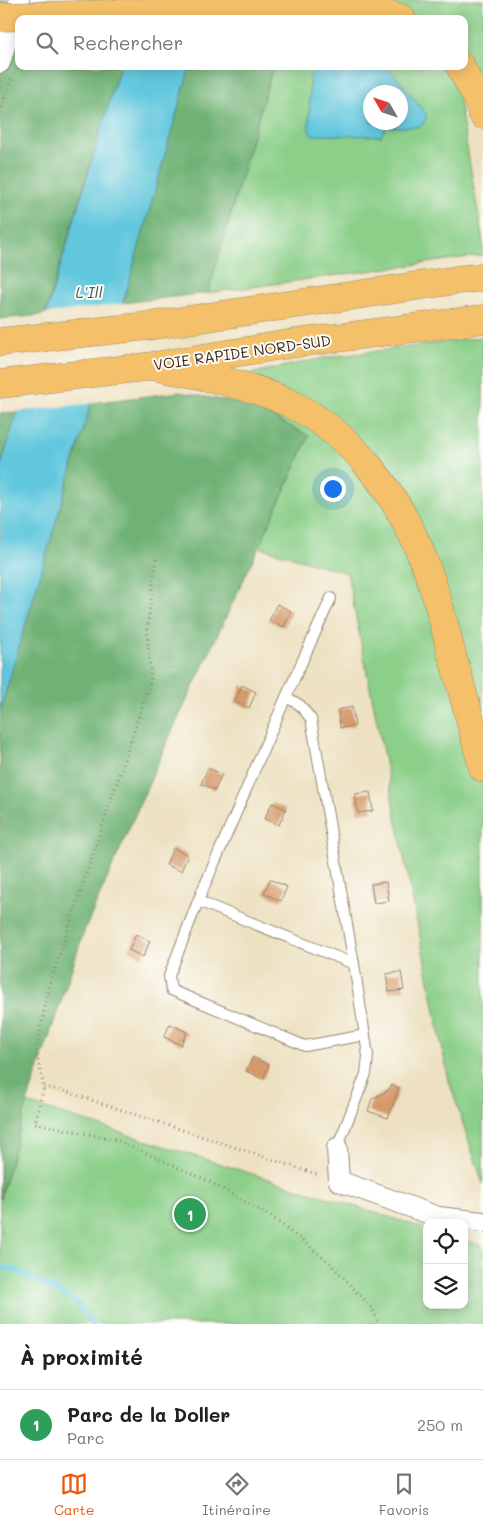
<!DOCTYPE html>
<html lang="fr">
<meta charset="utf-8">
<style>
:root{--surface:#fff;--page:#f6f6f6;--text:#202124;--muted:#757577;--line:#e0e0e0;--accent:#ea580c}
body{margin:0;font-family:Mali,sans-serif;background:var(--page);color:var(--text)}
.controls{position:absolute;right:15px;bottom:15px;display:grid;overflow:hidden;border-radius:10px;box-shadow:0 2px 12px #0003}
.controls button{width:45px;height:45px;display:grid;place-items:center;padding:0;border:0;border-bottom:1px solid var(--line);background:var(--surface);color:var(--text);font:25px sans-serif}
.compass{position:absolute;left:363px;top:85px;width:45px;height:45px;border-radius:50%;background:var(--surface);box-shadow:0 2px 12px #0003;rotate:309deg}
.you{position:absolute;left:332px;top:488px;width:18px;height:18px;margin:-12px;border:4px solid #fff;border-radius:50%;background:#1a73e8;box-shadow:0 0 0 8px #1a73e833}
.badge{display:grid;place-items:center;width:32px;height:32px;border-radius:50%;background:var(--accent);color:#fff;font-size:16px;font-weight:700}
.pin{position:absolute;translate:-50% -50%;border:2px solid #fff;box-shadow:0 1px 5px #0006}
.list{margin:0;padding:0;list-style:none}
h2{display:flex;justify-content:space-between;align-items:center;height:65px;margin:0;padding:0 20px;font-size:21px}
h2 small{font-size:16px;font-weight:400;color:var(--muted)}
.list li{display:grid;grid-template-columns:32px 1fr auto;gap:15px;align-items:center;box-sizing:border-box;height:70px;padding:0 20px;border-top:1px solid var(--line)}
.list b{display:block;font-size:19px;white-space:nowrap}
.list p{margin:0;font-size:16px;white-space:nowrap;color:var(--muted)}
.list em{font-size:16px;font-style:normal;color:var(--muted)}
.icon{flex:none;width:28px;height:28px;fill:none;stroke:currentColor;stroke-width:2;stroke-linecap:round;stroke-linejoin:round}
.map{position:relative;flex:none;width:483px;height:1324px;overflow:hidden}
.search{position:absolute;background:var(--surface);box-shadow:0 2px 12px #0003;left:15px;right:15px;top:15px;height:55px;display:flex;align-items:center;gap:12px;box-sizing:border-box;padding:0 18px;border-radius:10px;color:var(--muted);font-size:19px}
.sheet{height:135px;background:var(--surface)}
nav{display:flex;justify-content:space-around;align-items:center;box-sizing:border-box;height:70px;border-top:1px solid var(--line);background:var(--surface);font-size:14px;color:var(--muted)}
nav a{display:grid;justify-items:center;gap:2px}
nav .on{color:var(--accent)}
.map>svg:first-child{display:block}
.green{fill:#8bcf89;stroke:#637c54;fill-rule:evenodd}
.forest{fill:#70b275;stroke:#566e4a}
.water{fill:#60c7dd;stroke:#4e787e;fill-rule:evenodd}
.pier{fill:#ede1c1}
.lines{fill:none;stroke-linecap:round;stroke-linejoin:round}
.stream{stroke:#60c7dd;stroke-width:6}
.building{fill:#d69969}
.lane-casing{stroke:#948670;stroke-width:12}
.street-casing{stroke:#948670;stroke-width:22}
.highway-casing{stroke:#948670;stroke-width:29}
.path{stroke:#948670;stroke-width:3;stroke-dasharray:1 4;stroke-linecap:butt}
.lane{stroke:#fff;stroke-width:10}
.street{stroke:#fff;stroke-width:20}
.highway{stroke:#f4c16b;stroke-width:28}
.highway-bridge-casing{stroke:#948670;stroke-width:29;stroke-linecap:butt}
.highway-bridge{stroke:#f4c16b;stroke-width:28}
.labels{text-anchor:middle;dominant-baseline:central;stroke-width:4;stroke-linejoin:round;paint-order:stroke}
.street-label{font-size:15px;fill:#3b2a1e;stroke:#fdfcf7}
.water-label{font-size:16px;font-style:italic;fill:#465957;stroke:#fdfcf7}
</style>
<div class="map">
<svg width="483" height="1324" viewBox="0 0 483 1324">
<rect width="100%" height="100%" fill="#fdfcf7"/>
<filter id="ink" filterUnits="userSpaceOnUse"><feTurbulence type="fractalNoise" baseFrequency=".02" numOctaves="2"/><feDisplacementMap in="SourceGraphic" scale="10" xChannelSelector="R" yChannelSelector="G"/><feConvolveMatrix kernelMatrix="1 2 1 2 8 2 1 2 1" color-interpolation-filters="sRGB"/></filter>
<filter id="wash" filterUnits="userSpaceOnUse"><feTurbulence type="fractalNoise" baseFrequency=".0096" numOctaves="4" result="noise"/><feDisplacementMap in="SourceGraphic" scale="20" xChannelSelector="R" yChannelSelector="G"/><feGaussianBlur stdDeviation="1.12" result="paint"/><feColorMatrix in="noise" values="0 0 0 0 0 0 0 0 0 0 0 0 0 0 0 0 0 1.4 0 .05"/><feComposite in="paint" operator="in"/></filter>
<g filter="url(#wash)">
<rect width="100%" height="100%" fill="#ede1c1"/>
<g class="green">
<path d="M291,0H483V92L459,101L483,241V255L208,293L273,66H464V19H286ZM370,92H400V122H370Z"/>
<path d="M483,337V1184L449,1081L347,573L259,547L309,436L249,405V374L324,358Z"/>
<path d="M27,1103L427,1229V1305H464V1240L483,1246V1324H0V1199Z"/>
</g>
<g class="forest">
<path d="M0,0H140L19,19V66H120L45,315L0,319Z"/>
<path d="M190,66H273L208,293L123,303Z"/>
<path d="M179,392L249,405L309,436L259,547L168,740L85,929L27,1103L0,1199V711L91,403Z"/>
<path d="M17,412L0,469V413Z"/>
</g>
<g class="water">
<path d="M120,66H190L123,303L91,403L0,711V469Z"/>
<path d="M316,66L385,68L394,74L425,113L427,117L423,124L419,127H386L381,136L311,135L309,130L310,75ZM400,92V122H370V92Z"/>
</g>
<path class="pier" d="M126,303L94,403L14,412L43,314Z"/>
<g class="lines">
<path class="stream" d="M0,1268L13,1269L74,1300L93,1324"/>
</g>
<g id="blocks">
<g class="building">
<path d="M277,604L291,611L284,627L269,621Z"/>
<path d="M242,685L256,692L249,708L235,702Z"/>
<path d="M352,707L355,726L340,728L338,710Z"/>
<path d="M208,768L222,774L215,790L201,784Z"/>
<path d="M370,792L373,811L358,813L355,794Z"/>
<path d="M272,803L286,809L279,825L264,819Z"/>
<path d="M173,848L188,855L181,871L166,865Z"/>
<path d="M270,879L287,887L281,901L264,893Z"/>
<path d="M386,882L389,901L374,903L371,884Z"/>
<path d="M136,934L150,941L143,957L129,950Z"/>
<path d="M401,972L404,990L389,992L386,974Z"/>
<path d="M170,1024L187,1032L181,1045L164,1037Z"/>
<path d="M253,1057L269,1065L263,1079L246,1071Z"/>
<path d="M391,1085L399,1088L388,1118L368,1111L372,1099L389,1090Z"/>
</g>
</g>
</g>
<g filter="url(#ink)">
<use href="#blocks" fill-opacity="0" stroke="#948670" stroke-width="1"/>
<g class="lines">
<defs>
<g id="lane">
<path d="M331,598L286,697L198,901L169,976L171,990L305,1046L365,1035"/>
<path d="M286,697L300,705L311,719L354,964L368,1056L366,1074L337,1148"/>
<path d="M198,901L354,964"/>
</g>
<g id="street">
<path d="M0,63L19,0"/>
<path d="M337,1148L339,1181L438,1217L483,1222"/>
</g>
<g id="highway">
<path d="M285,9L352,7L382,12L402,19"/>
<path d="M460,66L477,98L483,115"/>
<path d="M0,342L148,326L457,280L483,277"/>
<path d="M154,366C200,376 247,383 289,403C355,435 399,496 425,564C437,593 444,624 452,655C463,692 473,730 483,768"/>
<path d="M0,384L154,366L289,344L483,319"/>
</g>
</defs>
<use href="#lane" class="lane-casing"/>
<use href="#street" class="street-casing"/>
<use href="#highway" class="highway-casing"/>
<g class="path">
<path d="M0,113L12,78"/>
<path d="M156,559L147,631L151,680L49,986L36,1052L44,1087L35,1123L117,1140L208,1181L272,1217L329,1262L372,1308L379,1324"/>
<path d="M44,1087L67,1092L319,1175"/>
</g>
<use href="#lane" class="lane"/>
<use href="#street" class="street"/>
<use href="#highway" class="highway"/>
<defs>
<path id="highway-bridge" d="M0,17L285,9"/>
</defs>
<use href="#highway-bridge" class="highway-bridge-casing"/>
<use href="#highway-bridge" class="highway-bridge"/>
</g>
</g>
<g class="labels">
<g class="street-label">
<text transform="translate(242 352) rotate(-8)">VOIE RAPIDE NORD-SUD</text>
</g>
<g class="water-label">
<text x="89" y="291">L'Ill</text>
</g>
</g>
</svg>
<div class="controls">
<button><svg class="icon" aria-label="locate" viewBox="0 0 24 24"><circle cx="12" cy="12" r="6"/><path d="M12 2v4M12 18v4M2 12h4M18 12h4"/></svg></button>
<button><svg class="icon" aria-label="layers" viewBox="0 0 24 24"><path d="M12 4l9 5-9 5-9-5zM3 14l9 5 9-5"/></svg></button>
</div>
<svg class="compass" viewBox="-18 -18 36 36"><path d="M0-13l5 13h-10z" fill="#e53935"/><path d="M0 13l5-13h-10z" fill="#757577"/></svg>
<div class="you"></div>
<div class="pin badge" style="left:190px;top:1214px;background:#2e9e5b">1</div>
<div class="search"><svg class="icon" aria-label="search" viewBox="0 0 24 24"><circle cx="10" cy="10" r="6"/><path d="M15 15l6 6"/></svg>Rechercher</div>
</div>
<section class="sheet">
<h2>À proximité<small></small></h2>
<ul class="list">
<li><span class="badge" style="background:#2e9e5b">1</span><div><b>Parc de la Doller</b><p>Parc</p></div><em>250 m</em></li>
</ul>
</section>
<nav>
<a class="on"><svg class="icon" aria-label="map" viewBox="0 0 24 24"><path d="M3 6l6-2 6 2 6-2v14l-6 2-6-2-6 2zM9 4v14M15 6v14"/></svg>Carte</a>
<a><svg class="icon" aria-label="directions" viewBox="0 0 24 24"><path d="M12 3l9 9-9 9-9-9zM9 14v-3h6M13 9l2 2-2 2"/></svg>Itinéraire</a>
<a><svg class="icon" aria-label="saved" viewBox="0 0 24 24"><path d="M7 4h10v16l-5-4-5 4z"/></svg>Favoris</a>
</nav>
